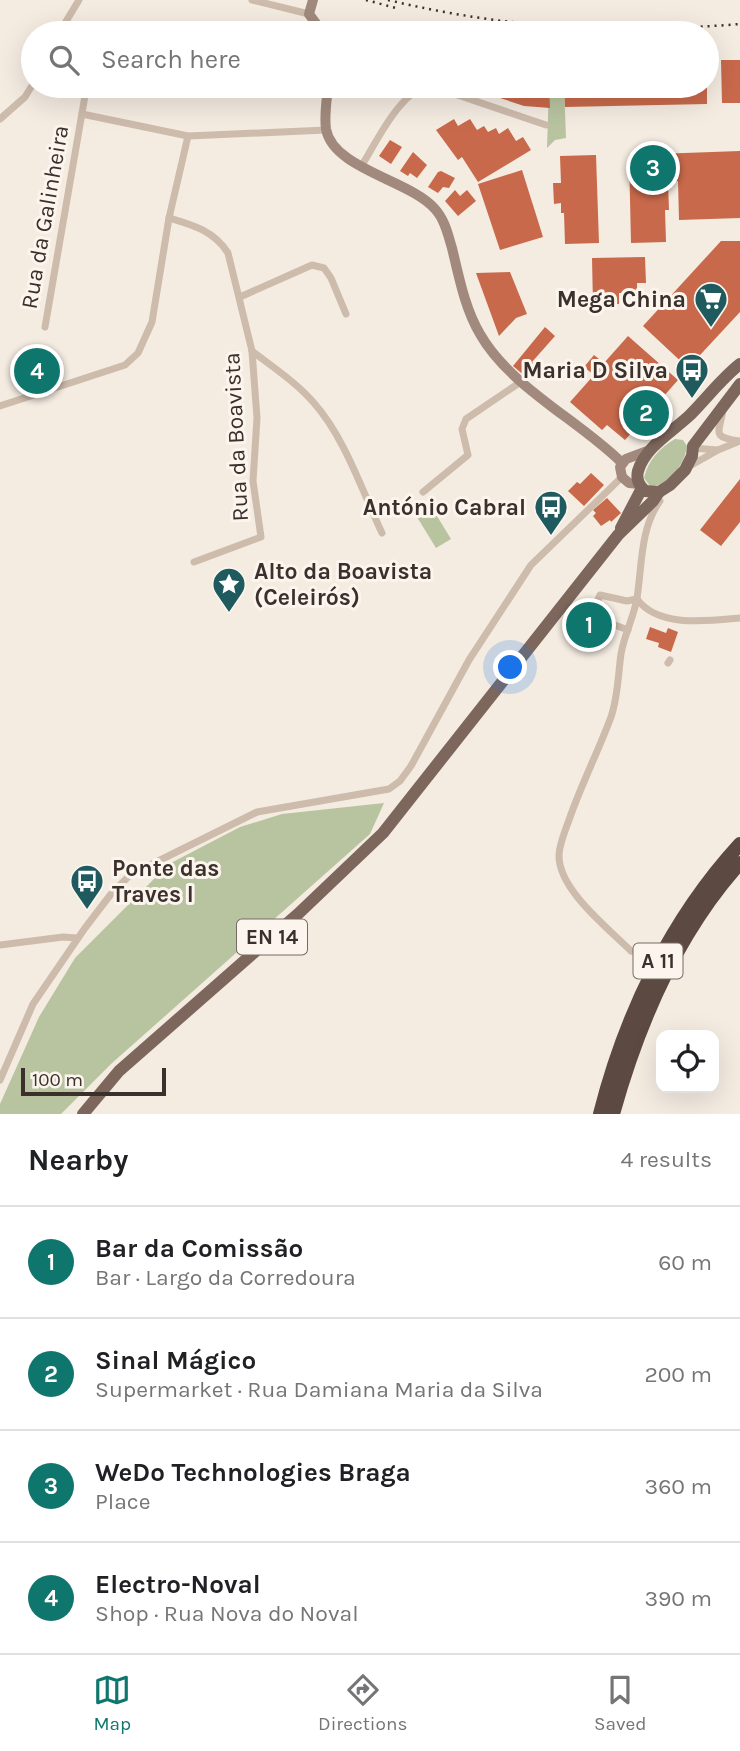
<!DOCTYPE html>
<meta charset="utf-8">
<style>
:root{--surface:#fff;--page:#f6f6f6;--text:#202124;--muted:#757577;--line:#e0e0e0;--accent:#0f766e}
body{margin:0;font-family:Karla,sans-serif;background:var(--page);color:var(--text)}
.controls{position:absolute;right:21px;bottom:21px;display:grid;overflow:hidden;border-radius:14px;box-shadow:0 7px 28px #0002}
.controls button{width:63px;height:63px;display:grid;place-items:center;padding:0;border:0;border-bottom:2px solid var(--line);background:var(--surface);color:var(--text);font:35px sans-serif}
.scale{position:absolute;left:21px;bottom:18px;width:145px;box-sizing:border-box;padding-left:7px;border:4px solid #3b302b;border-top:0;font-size:19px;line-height:24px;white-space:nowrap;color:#3b302b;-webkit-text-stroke:5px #fbf5ee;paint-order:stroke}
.you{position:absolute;left:511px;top:668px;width:24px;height:24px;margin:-18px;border:5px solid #fff;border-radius:50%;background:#1a73e8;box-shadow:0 0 0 10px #1a73e833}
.badge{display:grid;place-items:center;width:46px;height:46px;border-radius:50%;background:var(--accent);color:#fff;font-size:23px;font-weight:700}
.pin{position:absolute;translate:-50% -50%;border:4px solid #fff;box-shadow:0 2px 7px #0006}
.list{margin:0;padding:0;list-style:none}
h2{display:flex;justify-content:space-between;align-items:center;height:91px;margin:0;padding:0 28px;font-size:30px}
h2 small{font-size:23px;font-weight:400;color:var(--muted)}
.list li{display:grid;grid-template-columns:46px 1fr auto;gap:21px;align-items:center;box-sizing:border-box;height:112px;padding:0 28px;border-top:2px solid var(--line)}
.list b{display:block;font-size:26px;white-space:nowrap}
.list p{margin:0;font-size:23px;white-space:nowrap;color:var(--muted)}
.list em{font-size:23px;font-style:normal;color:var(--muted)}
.icon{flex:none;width:38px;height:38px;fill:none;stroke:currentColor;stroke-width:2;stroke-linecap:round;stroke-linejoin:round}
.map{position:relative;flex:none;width:740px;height:1114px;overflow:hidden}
.search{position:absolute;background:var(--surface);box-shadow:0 7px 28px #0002;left:21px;right:21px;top:21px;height:77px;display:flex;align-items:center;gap:18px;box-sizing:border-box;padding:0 24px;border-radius:38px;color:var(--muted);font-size:26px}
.sheet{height:539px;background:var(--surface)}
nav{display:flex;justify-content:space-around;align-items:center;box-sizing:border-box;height:98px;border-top:2px solid var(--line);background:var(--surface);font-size:19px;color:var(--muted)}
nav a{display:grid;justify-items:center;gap:4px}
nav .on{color:var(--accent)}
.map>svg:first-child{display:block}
.green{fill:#b8c4a0}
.building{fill:#c8694b}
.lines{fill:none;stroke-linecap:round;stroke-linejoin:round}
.street{stroke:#cdbbac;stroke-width:7}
.secondary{stroke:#a18a7d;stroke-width:10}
.primary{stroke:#7d675c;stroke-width:12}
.highway{stroke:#5c4a42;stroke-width:14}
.rail{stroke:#3b302b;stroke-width:2.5;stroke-dasharray:2 5;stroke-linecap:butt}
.labels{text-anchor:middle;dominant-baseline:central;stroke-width:6;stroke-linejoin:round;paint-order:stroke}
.shield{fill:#fbf5ee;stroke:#756b66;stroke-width:2}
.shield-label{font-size:21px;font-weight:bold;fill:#3b302b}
.street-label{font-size:23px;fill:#3b302b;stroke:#fbf5ee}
.poi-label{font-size:23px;font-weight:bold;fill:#3b302b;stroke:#fbf5ee;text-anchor:end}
</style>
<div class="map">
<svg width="740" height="1114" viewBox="0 0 740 1114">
<rect width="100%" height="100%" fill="#f4ebe1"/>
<g class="green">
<path d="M549,86H564L566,138L555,140L547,148Z"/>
<path d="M675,439L683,440L687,446C685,463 669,487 650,486L644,478C648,460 660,448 675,439Z"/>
<path d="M432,508L451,539L436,548L417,517Z"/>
<path d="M384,803L370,834L111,1064L61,1114H0V1104L39,1017L75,958L169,864L240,827L282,814Z"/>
</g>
<g class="building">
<path d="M721,60H740V103H722Z"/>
<path d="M464,86H549L550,108L524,106Z"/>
<path d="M564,86H707V104L565,107Z"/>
<path d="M454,119L458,126L470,119L477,130L484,126L488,132L496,128L499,134L508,128L516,141L523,137L531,150L478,182L462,157L458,160L436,130Z"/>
<path d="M390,140L402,147L391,164L379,156Z"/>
<path d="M740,151V218L679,220L678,181L668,182L669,210H665L666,242L631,243L629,155Z"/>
<path d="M413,152L427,165L417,178L410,173L408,176L400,171Z"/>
<path d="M596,155L599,243L565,244L564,213H561V203L554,204L553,183H561L560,156Z"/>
<path d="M522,170L543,237L500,250L478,184Z"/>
<path d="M441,171L455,178L449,188L443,187L438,193L428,187L438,172Z"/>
<path d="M455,190L460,196L467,190L476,201L458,216L445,201Z"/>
<path d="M721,241H740V312L688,368L643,326Z"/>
<path d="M645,257L646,283H637V293H619V304L593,305L592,258Z"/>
<path d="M510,272L527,314L516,318L499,336L476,273Z"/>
<path d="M545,327L555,336L532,362L536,365L526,377L513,366Z"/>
<path d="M628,336L678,380L625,440L607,425L602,430L570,402L594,375L584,367L594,355L604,363Z"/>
<path d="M591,473L604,485L584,506L568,491L577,482L580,484Z"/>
<path d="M740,479V522L721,546L700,530Z"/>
<path d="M607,498L621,513L611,522L610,520L601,526L593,516L596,513L593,510Z"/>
<path d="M650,627L666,633L668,628L678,632L671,652L658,647L659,643L646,639Z"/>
</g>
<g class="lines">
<g class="street">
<path d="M252,0L309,14"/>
<path d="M59,33L79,0"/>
<path d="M82,114L188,136L326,130"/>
<path d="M0,119L25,97L33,84"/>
<path d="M362,165C376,143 402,87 431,86L546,125"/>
<path d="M169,218C193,225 214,231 228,253L252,351L257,418L253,481L261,537L194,562"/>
<path d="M240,297L312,265L324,268L331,278L346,314"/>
<path d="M45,327L86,90"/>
<path d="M252,351C274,368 297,383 314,403C345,438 362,491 382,533"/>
<path d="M0,406L125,365L138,353L152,322L169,218L188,136"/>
<path d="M723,410C720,432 710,437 739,441"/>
<path d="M693,448L717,450"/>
<path d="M688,467L718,450L740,441"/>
<path d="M423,492L468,455L462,429L466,419L522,381"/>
<path d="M637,599C658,628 708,621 740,618"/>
<path d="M628,630L591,616L600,595L627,601L637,599"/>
<path d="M668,663L670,660"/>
<path d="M0,945L63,937L77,938"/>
<path d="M631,951C608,928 559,890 559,856C559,845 565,831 569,820C581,785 598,752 611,717C618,697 618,675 621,654C624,635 634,617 637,598C642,567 640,528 660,501"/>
<path d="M0,1080L33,1004L85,928L111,894L130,875L257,812L389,789L400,781L411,766L469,660L531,565L622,477"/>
</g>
<g class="secondary">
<path d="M313,0L309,14L323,33"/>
<path d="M328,86C327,99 324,115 326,129C333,169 410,180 435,209C445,220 448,235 452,248C459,277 465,309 480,334C510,387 580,421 622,463"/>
<path d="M639,484L629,483L622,477L620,467L626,459L650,450"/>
</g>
<g class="primary">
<path d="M740,364C721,379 707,398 690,415C672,432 645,447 638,471C636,480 639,485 645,491L659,492L670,485L685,470L692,456L693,446L740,384"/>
<path d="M621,528L642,488"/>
<path d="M83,1114L119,1071L298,914L383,833L618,535L653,501L659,492"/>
</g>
<g class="highway">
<path d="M600,1114C625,1015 671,919 740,844"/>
<path d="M613,1114C638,1024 676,934 740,863"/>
</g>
<g class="rail">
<path d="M366,0L396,8"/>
<path d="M388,0C509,29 617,34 740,24"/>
</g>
</g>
<defs>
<symbol id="supermarket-pin" viewBox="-11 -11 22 30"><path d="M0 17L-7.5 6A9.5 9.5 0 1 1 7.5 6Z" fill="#1f5a5e" stroke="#fbf5ee"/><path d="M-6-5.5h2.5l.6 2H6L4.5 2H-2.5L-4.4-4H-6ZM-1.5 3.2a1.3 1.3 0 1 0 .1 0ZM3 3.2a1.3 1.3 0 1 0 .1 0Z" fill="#fff"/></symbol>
<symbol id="bus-pin" viewBox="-11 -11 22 30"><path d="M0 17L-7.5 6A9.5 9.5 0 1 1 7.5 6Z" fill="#1f5a5e" stroke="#fbf5ee"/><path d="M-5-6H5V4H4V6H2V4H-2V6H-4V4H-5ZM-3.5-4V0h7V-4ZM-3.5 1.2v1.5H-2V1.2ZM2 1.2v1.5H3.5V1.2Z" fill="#fff"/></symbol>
<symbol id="sight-pin" viewBox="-11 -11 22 30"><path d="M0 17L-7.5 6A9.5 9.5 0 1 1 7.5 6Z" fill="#1f5a5e" stroke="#fbf5ee"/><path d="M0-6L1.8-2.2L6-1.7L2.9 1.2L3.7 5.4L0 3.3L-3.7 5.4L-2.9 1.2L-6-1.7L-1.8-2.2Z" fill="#fff"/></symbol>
</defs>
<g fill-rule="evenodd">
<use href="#supermarket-pin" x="692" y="280" width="38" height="52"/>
<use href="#bus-pin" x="673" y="351" width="38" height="52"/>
<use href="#bus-pin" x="532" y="488" width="38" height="52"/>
<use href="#sight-pin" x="210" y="565" width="38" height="52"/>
<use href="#bus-pin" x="68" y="862" width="38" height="52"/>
</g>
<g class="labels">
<g class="shield">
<rect x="237" y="919.5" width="70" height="35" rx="5"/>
<rect x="633.5" y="943.5" width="49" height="35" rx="5"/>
</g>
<g class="shield-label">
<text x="272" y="937">EN 14</text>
<text x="658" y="961">A 11</text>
</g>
<g class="street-label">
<text transform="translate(45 217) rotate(-80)">Rua da Galinheira</text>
<text transform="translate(236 437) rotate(-93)">Rua da Boavista</text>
</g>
<g class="poi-label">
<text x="686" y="299">Mega China</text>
<text x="668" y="370">Maria D Silva</text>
<text x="526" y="507">António Cabral</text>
<text x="254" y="571" text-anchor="start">Alto da Boavista<tspan x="254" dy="26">(Celeirós)</tspan></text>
<text x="112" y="868" text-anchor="start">Ponte das<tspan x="112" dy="26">Traves I</tspan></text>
</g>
</g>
</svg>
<div class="controls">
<button><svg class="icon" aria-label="locate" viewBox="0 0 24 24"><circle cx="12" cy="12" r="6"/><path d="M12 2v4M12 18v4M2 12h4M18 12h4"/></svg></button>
</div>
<div class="scale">100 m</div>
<div class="you"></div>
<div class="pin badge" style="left:589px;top:625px">1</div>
<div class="pin badge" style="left:646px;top:413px">2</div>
<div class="pin badge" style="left:653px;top:168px">3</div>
<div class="pin badge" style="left:37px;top:371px">4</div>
<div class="search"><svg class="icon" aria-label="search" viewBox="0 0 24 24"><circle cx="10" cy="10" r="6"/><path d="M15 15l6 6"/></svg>Search here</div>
</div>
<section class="sheet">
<h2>Nearby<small>4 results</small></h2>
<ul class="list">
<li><span class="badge">1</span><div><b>Bar da Comissão</b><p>Bar · Largo da Corredoura</p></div><em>60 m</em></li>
<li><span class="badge">2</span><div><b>Sinal Mágico</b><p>Supermarket · Rua Damiana Maria da Silva</p></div><em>200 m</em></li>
<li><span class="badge">3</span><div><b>WeDo Technologies Braga</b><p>Place</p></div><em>360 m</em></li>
<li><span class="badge">4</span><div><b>Electro-Noval</b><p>Shop · Rua Nova do Noval</p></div><em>390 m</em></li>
</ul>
</section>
<nav>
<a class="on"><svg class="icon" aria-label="map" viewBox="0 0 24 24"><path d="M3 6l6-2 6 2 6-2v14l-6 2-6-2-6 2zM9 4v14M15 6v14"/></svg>Map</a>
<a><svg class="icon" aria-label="directions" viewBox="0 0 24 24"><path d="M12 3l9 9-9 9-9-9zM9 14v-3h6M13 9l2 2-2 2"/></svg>Directions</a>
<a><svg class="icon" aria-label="saved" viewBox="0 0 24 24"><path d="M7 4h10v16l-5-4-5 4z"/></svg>Saved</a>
</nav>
